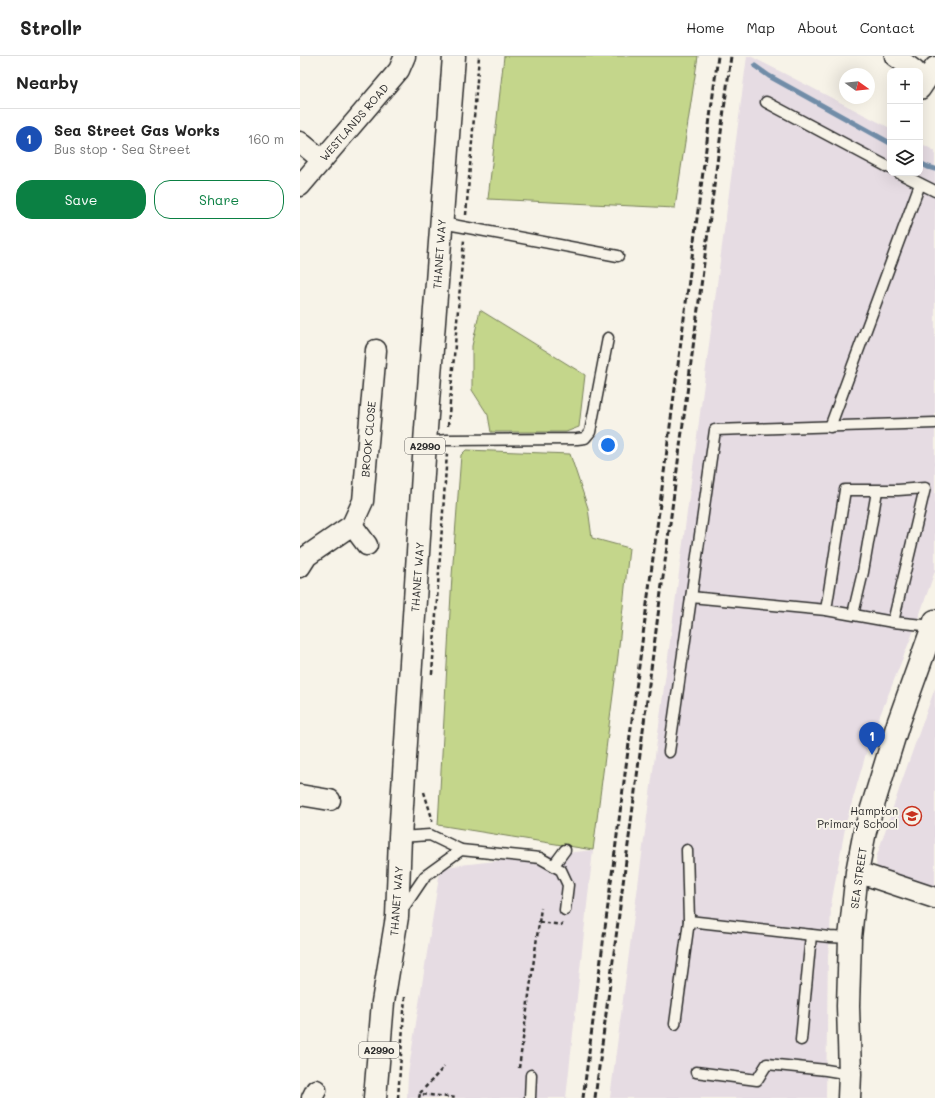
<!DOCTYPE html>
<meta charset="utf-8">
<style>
:root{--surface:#fff;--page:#f2f2f2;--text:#222;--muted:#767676;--line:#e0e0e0;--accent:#0b8043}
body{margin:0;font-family:Mali,sans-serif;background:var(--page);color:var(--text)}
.controls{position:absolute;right:12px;top:12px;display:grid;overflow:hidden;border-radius:8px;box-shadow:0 4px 16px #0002}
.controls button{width:36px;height:36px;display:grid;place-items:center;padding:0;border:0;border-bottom:1px solid var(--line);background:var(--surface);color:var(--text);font:20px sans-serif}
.compass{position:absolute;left:539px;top:12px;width:36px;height:36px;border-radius:50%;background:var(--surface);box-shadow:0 4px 16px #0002;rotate:105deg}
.you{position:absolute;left:308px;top:389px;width:14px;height:14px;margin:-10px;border:3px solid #fff;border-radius:50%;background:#1a73e8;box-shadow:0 0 0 6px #1a73e833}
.badge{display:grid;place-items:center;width:26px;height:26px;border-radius:50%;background:var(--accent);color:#fff;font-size:13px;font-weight:700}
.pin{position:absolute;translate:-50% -33px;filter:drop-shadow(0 1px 2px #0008)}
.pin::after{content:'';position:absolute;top:21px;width:14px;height:12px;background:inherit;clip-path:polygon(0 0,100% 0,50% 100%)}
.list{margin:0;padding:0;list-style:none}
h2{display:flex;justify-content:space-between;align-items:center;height:52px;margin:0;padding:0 16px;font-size:17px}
h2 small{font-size:13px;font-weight:400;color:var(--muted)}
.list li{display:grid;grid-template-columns:26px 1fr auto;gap:12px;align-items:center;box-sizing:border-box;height:60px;padding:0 16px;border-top:1px solid var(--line)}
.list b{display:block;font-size:15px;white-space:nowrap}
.list p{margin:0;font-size:13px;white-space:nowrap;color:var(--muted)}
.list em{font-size:13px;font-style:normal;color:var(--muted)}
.actions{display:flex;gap:8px;padding:12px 16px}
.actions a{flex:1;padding:9px 0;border:1px solid var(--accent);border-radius:16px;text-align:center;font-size:14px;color:var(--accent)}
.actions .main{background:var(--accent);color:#fff}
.icon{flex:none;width:22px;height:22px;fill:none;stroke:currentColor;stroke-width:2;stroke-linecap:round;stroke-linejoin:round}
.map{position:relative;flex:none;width:635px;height:1042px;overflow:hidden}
header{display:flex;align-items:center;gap:24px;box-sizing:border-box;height:56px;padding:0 20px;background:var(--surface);border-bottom:1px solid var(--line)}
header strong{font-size:19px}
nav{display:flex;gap:22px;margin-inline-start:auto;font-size:14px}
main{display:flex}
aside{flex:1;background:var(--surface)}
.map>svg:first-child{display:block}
.built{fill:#e6dce3}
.green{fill:#c4d68b;stroke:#78805b}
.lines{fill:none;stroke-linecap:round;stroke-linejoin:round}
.stream{stroke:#718da8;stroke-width:5}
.lane-casing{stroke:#2b2b2b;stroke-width:13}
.street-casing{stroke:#2b2b2b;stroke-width:23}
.secondary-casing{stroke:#2b2b2b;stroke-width:25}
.primary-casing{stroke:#2b2b2b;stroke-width:25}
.path{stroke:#2b2b2b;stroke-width:2.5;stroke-dasharray:4 3;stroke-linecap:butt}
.lane{stroke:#f7f3e8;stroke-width:10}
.street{stroke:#f7f3e8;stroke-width:20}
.secondary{stroke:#f7f3e8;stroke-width:22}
.primary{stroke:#f7f3e8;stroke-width:22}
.rail{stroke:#2b2b2b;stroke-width:3;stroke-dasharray:6 3;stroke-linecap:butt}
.labels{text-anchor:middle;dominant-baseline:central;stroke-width:4;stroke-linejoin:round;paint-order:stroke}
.shield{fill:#f7f3e8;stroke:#686764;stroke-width:1}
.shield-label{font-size:10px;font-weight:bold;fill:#2b2b2b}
.street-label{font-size:11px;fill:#2b2b2b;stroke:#f7f3e8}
.poi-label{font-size:11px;fill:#2b2b2b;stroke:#f7f3e8;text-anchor:end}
</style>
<header>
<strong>Strollr</strong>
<nav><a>Home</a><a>Map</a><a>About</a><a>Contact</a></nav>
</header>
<main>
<aside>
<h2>Nearby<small></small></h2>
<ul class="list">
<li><span class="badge" style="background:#1a4fb4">1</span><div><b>Sea Street Gas Works</b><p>Bus stop · Sea Street</p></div><em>160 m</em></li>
</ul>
<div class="actions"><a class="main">Save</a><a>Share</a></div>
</aside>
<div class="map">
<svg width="635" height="1042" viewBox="0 0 635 1042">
<rect width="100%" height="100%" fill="#f7f3e8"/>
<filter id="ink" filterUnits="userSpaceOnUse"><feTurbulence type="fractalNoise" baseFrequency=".025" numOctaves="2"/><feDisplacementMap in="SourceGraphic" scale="8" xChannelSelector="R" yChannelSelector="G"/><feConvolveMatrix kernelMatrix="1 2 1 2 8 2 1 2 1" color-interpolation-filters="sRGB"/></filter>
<g filter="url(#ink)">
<g class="built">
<path d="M447,0H450L590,72V117H620V87L635,95V515L616,569L569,687L546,767L531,849L530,881L528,899L526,1042H310Z"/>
<path d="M635,632V836L577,817L576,802L604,719Z"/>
<path d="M293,794L266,1042H107L108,1018L140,814L152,810Z"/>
</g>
<g class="green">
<path d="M204,0H398L375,152L188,143Z"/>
<path d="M180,254L285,319L279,371L266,376H191L188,359L172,334V290Z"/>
<path d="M166,394L270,398L288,452L292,482L329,492L318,600L293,794L138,769L152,520L161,399Z"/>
</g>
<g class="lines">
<g class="stream">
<path d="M455,10L469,20L590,87"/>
<path d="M620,107L628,111L635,113"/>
</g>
<defs>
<g id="lane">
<path d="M466,46L590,112"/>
<path d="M599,117L635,135"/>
<path d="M142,167L318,200"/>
<path d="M530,371L620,128"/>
<path d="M125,386L147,384L277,383L285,382L290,376L291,371L308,282"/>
<path d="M391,541L526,554"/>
<path d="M553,558L563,516L577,435"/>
<path d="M593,566L526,554L545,434H598L625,432L593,566L633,570"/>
<path d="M369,696L415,374L635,367"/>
<path d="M100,781L130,779L161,794L240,802L261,814L268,829L265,854"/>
<path d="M254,809L265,794"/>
<path d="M102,854L125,820L161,794"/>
<path d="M389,865L530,881L550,882"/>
<path d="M375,968L389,865L387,794"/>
<path d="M501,984L511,879"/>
<path d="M396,1016L457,1024L467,1008L526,1014L550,1018"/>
<path d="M230,1042L231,1019"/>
</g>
<g id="street">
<path d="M595,0L615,15"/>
<path d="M620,33L635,11"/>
<path d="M0,86L22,104"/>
<path d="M0,130L99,14L105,0"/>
<path d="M52,469L67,489"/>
<path d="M0,511L7,500L52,469L63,445L76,294"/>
<path d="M0,739L30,744"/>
<path d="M557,816L635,842"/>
<path d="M12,1042L16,1034"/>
</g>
<path id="secondary" d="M549,1042L550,1018L548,950L550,882L557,816L565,775L598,668L635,565"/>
<path id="primary" d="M75,1042L83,946L97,861L100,781L125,386L154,0"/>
</defs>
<use href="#lane" class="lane-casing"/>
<use href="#street" class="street-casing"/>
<use href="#secondary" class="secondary-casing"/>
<use href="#primary" class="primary-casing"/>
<g class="path">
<path d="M166,159L179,0"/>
<path d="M148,370L164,184"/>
<path d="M132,618L147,397"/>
<path d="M124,736L132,762V766"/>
<path d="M239,866L263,869"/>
<path d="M219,1012L241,852"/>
<path d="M120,1037L144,1011"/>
<path d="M98,1042L105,941"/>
<path d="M119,1042L120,1038L157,1042"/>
</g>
<use href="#lane" class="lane"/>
<use href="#street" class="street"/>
<use href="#secondary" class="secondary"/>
<use href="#primary" class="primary"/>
<g class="rail">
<path d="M283,1042L418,0"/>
<path d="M295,1042L431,0"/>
</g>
</g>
</g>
<defs>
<symbol id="school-ring" viewBox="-11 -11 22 22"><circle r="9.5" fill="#f7f3e8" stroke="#c8321e" stroke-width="1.5"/><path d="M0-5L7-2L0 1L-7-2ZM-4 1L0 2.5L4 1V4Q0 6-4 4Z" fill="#c8321e"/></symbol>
</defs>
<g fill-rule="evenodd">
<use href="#school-ring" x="601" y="749" width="22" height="22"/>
</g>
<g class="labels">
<g class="shield">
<rect x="105" y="382" width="40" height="16" rx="3"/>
<rect x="59" y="986" width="40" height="16" rx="3"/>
</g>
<g class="shield-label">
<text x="125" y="390">A2990</text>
<text x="79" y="994">A2990</text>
</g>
<g class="street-label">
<text transform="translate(54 66) rotate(-49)">WESTLANDS ROAD</text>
<text transform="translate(139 198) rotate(-86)">THANET WAY</text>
<text transform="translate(68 383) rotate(-85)">BROOK CLOSE</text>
<text transform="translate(117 521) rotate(-86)">THANET WAY</text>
<text transform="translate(558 822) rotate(-82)">SEA STREET</text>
<text transform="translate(96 845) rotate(-86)">THANET WAY</text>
</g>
<g class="poi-label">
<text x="598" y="754">Hampton<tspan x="598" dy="13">Primary School</tspan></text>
</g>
</g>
</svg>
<div class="controls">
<button>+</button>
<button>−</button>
<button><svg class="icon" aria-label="layers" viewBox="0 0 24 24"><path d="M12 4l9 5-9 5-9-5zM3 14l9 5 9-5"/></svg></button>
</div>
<svg class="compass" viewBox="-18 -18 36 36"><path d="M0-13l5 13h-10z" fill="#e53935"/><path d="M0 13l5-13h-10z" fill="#767676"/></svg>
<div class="you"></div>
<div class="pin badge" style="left:572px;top:699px;background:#1a4fb4">1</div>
</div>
</main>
